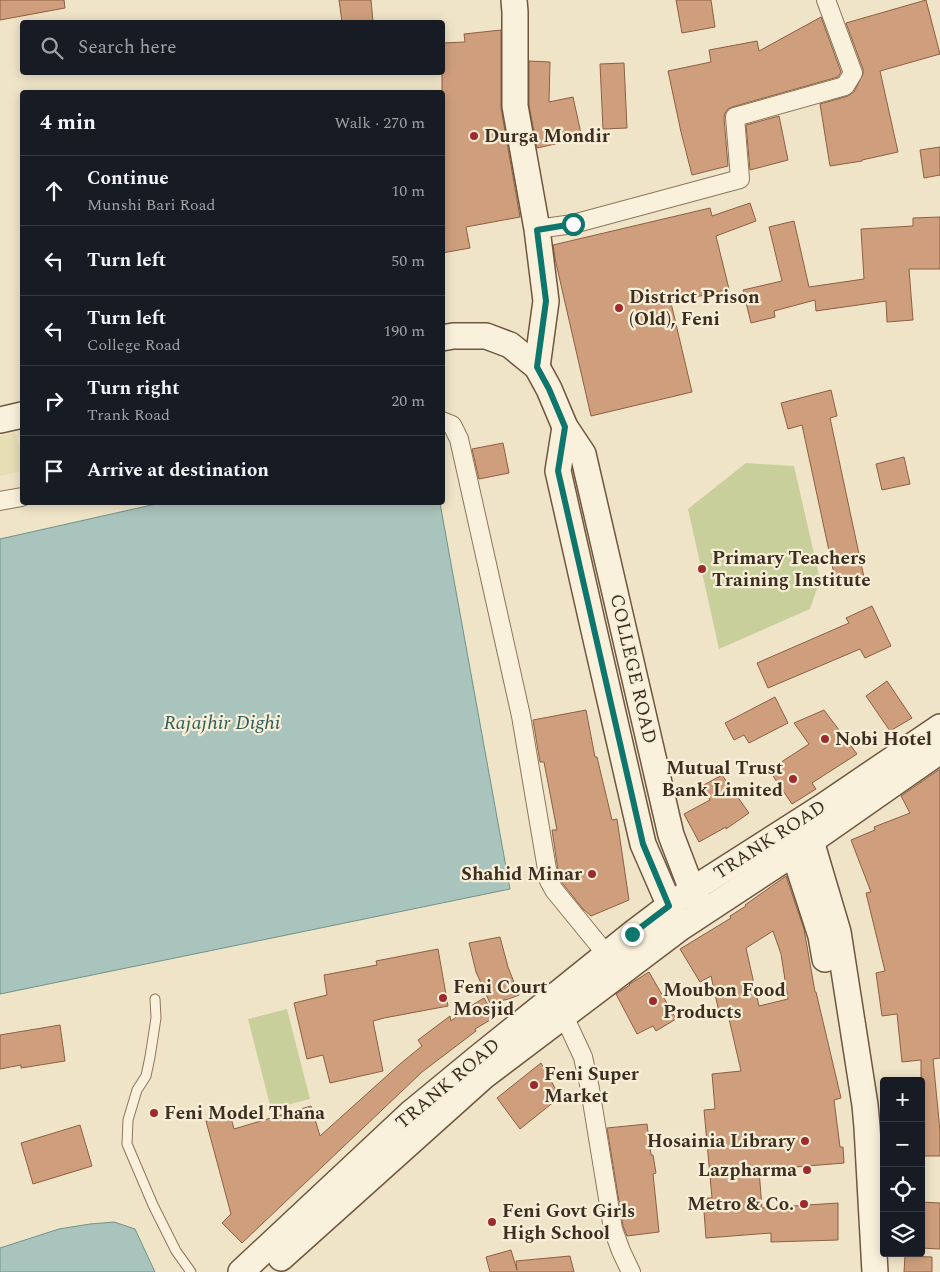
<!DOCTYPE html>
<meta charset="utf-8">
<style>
:root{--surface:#171b24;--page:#242831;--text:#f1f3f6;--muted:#9ea1a6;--line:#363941}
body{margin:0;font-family:Spectral,serif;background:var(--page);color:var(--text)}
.controls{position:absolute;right:15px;bottom:15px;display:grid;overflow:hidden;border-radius:5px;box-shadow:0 2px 12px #0003}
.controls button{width:45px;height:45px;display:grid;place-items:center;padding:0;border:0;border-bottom:1px solid var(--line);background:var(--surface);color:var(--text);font:25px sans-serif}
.stop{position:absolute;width:15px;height:15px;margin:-11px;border:4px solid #0f766e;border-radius:50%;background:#fff}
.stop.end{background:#0f766e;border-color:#fff;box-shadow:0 1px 5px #0008}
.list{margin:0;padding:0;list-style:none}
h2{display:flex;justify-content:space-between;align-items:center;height:65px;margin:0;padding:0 20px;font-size:21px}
h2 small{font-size:16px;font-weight:400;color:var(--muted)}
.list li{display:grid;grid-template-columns:32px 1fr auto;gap:15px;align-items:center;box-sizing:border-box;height:70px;padding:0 20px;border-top:1px solid var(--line)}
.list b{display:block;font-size:19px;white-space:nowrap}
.list p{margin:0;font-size:16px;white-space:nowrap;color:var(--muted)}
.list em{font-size:16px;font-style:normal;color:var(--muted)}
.icon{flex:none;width:28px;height:28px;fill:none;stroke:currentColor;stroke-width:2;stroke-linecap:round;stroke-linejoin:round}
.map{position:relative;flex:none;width:940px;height:1272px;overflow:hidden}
.search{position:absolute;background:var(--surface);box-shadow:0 2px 12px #0003;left:20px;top:20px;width:425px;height:55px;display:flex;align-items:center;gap:12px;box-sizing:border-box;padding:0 18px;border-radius:5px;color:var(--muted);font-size:19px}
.panel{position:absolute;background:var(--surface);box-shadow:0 2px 12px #0003;left:20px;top:90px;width:425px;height:415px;border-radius:5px}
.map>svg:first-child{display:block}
.farmland{fill:#e6deb5}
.green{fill:#c9cf9b}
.water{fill:#a9c4bc;stroke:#6f938a}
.building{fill:#cf9f7d;stroke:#8d5f41;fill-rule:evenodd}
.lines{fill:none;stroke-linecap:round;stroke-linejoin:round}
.lane-casing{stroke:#8d765c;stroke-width:11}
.street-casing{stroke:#8d765c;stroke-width:20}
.secondary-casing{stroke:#6f573f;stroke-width:28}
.lane{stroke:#faf1dc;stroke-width:9}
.street{stroke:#faf1dc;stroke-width:18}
.secondary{stroke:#faf1dc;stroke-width:25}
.route{stroke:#0f766e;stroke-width:6}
.poi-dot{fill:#9e2a2b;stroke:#f7eed8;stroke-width:2}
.labels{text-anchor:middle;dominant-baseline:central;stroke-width:4.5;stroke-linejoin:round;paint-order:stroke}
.poi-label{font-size:19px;font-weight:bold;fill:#3d2e20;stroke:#f7eed8;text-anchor:start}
.street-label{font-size:19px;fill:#3d2e20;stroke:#f7eed8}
.water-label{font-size:20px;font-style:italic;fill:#2f5d5a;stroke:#f7eed8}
</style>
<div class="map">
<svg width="940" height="1272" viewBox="0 0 940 1272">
<rect width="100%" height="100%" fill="#f0e4c8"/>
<path class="farmland" d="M16,433L22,459V471L0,476V436Z"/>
<g class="green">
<path d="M746,463L794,466L820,580L810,609L719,649L688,509Z"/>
<path d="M287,1009L310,1099L271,1109L248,1019Z"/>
</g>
<g class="water">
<path d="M165,502L440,503L510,889L0,994V539Z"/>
<path d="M114,1222L135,1229L155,1272H0V1248L59,1229L90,1224Z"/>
</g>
<g class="building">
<path d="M0,0H64L65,8L0,20Z"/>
<path d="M339,0H371L373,22H342Z"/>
<path d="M676,0H711L715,27L682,33Z"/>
<path d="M926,0L940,54L880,71L898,152L862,160V161L830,166L820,104L848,96L854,92L863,74V69L846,23Z"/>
<path d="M821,17L841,72L838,77L732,107L728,109L725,113L724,118L728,166L692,175L681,132L668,71L711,62L709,50L757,41L759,51Z"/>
<path d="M501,30V108L520,217L466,227L470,248L442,253V43L465,42L464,34Z"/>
<path d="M529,61L550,62L549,102L573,97L582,138L537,148L529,105Z"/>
<path d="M624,63L627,128L603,129L600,64Z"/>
<path d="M779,116L788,160L750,170L746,125Z"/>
<path d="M940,147V175L924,178L920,150Z"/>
<path d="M750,203L756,221L716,236L729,289L671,303L692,392L591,416L556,263L553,245L710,208L712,216Z"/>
<path d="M940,217V269H909L913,320L887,322L886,301L816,311L815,300L774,311L775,317L751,323L743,290L782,281L769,227L794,221L809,287L864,279L861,229L913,226V218Z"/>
<path d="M831,390L837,416L830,418L865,582L837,588L802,425L788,429L781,403Z"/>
<path d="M503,443L509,473L479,479L472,449Z"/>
<path d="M904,457L910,484L882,490L876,464Z"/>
<path d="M872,606L891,646L865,658L860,649L768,688L757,663L849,623L846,618Z"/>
<path d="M887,681L912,718L890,731L866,696Z"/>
<path d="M775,697L788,723L749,743L744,735L734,740L725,723Z"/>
<path d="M586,710L595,757H597L612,820L617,819L629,900L591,916L583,909L563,884L559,877L552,830H557L544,762H540L533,720Z"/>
<path d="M824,710L857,754L812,783L816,789L792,804L769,770L809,744L794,723Z"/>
<path d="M940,769V1058L933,1059L940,1131V1156H921V1060L902,1062L897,1014L882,1016L876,973L885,971L866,893L871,892L851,840L875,830L874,827L910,813L901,796Z"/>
<path d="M722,775L749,813L726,829V827L699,842L684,814L710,800L702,786Z"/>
<path d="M786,876L804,929L815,992H816L841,1098L834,1100L840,1147H843L844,1163L759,1170L762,1208L838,1203V1240L771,1242V1233L706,1238L703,1198H712L704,1110L715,1109L712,1074L741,1071L727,1010L719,1012L711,976L700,982L680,949L731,918L730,916L746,906L745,905ZM773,931L781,954L788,999L759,1006L746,948Z"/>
<path d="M500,937L508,967L519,995L509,999L490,1003L476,972L469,943Z"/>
<path d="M438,949L448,1006L384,1018L373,1021L383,1071L330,1083L323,1055L307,1059L294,1003L327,995L324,975L377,965L376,961Z"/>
<path d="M649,972L676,1019L656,1031L653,1026L637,1034L616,994L630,985L629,984L633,982Z"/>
<path d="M484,998L495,1017L475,1029L476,1031L422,1072L242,1243L222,1223L231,1214L206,1121L230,1114L234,1129L311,1106L320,1136L400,1064L422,1046L418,1040L450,1016L451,1021L469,1007Z"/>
<path d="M60,1025L65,1061L21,1068V1065L0,1069V1035Z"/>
<path d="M541,1063L560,1097L520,1129L497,1098Z"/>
<path d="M647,1124L651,1155H653L656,1173L653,1174L659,1232L627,1236L623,1226L607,1128Z"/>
<path d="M80,1125L92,1166L33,1184L21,1143Z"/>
<path d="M921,1202L940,1203V1249L921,1248Z"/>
<path d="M511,1250L517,1270L516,1261L570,1256L574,1272H490L486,1257Z"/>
<path d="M905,1256L932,1257V1272H904Z"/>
</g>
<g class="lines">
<defs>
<path id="lane" d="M155,999L156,1018L150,1057L146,1076L137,1090L128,1120L127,1144L153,1205L176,1251L191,1272"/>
<g id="street">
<path d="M537,229L573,224L740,179L735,117L845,86L853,73L826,0"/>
<path d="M442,421L452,425L459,439L521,716L549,881L554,890L607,955"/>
<path d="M0,501L22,497"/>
<path d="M564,1016L583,1057L590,1089L613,1229L621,1251L631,1272"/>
</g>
<g id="secondary">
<path d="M514,0L515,12V106L537,229L546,301L537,367"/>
<path d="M442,338L453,336H486L510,345L537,367L549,389L565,427L583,454L671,835L692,890L700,905"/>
<path d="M0,420L22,415"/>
<path d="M565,427L558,471L593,626L643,844L676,920"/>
<path d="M811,841L838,932L865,1105L867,1127L875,1272"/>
<path d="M794,853L821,936L825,959"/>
<path d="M281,1258L484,1076L680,928L794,853L940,751"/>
<path d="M241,1272L411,1113L479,1057L632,934L669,906L692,890L822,807L940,727"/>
</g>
</defs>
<use href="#lane" class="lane-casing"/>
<use href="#street" class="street-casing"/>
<use href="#secondary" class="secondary-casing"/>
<use href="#lane" class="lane"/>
<use href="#street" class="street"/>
<use href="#secondary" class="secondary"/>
</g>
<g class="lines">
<path class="route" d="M573,224L537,230L546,301L537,367L549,389L565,427L558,471L643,844L669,906L632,934"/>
</g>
<g class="poi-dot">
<circle cx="474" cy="136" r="5"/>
<circle cx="619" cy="308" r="5"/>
<circle cx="702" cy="569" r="5"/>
<circle cx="825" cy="739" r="5"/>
<circle cx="793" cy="779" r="5"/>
<circle cx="592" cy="874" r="5"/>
<circle cx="443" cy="998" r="5"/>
<circle cx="653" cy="1001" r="5"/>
<circle cx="534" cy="1085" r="5"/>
<circle cx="154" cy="1113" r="5"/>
<circle cx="805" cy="1141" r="5"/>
<circle cx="807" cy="1170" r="5"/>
<circle cx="804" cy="1204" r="5"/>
<circle cx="492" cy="1222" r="5"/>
</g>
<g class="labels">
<g class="poi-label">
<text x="484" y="136">Durga Mondir</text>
<text x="629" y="297">District Prison<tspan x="629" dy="22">(Old), Feni</tspan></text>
<text x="712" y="558">Primary Teachers<tspan x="712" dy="22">Training Institute</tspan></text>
<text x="835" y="739">Nobi Hotel</text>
<text x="783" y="768" text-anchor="end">Mutual Trust<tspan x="783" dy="22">Bank Limited</tspan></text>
<text x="582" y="874" text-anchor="end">Shahid Minar</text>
<text x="453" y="987">Feni Court<tspan x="453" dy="22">Mosjid</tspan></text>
<text x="663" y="990">Moubon Food<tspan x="663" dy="22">Products</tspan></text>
<text x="544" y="1074">Feni Super<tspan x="544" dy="22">Market</tspan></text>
<text x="164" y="1113">Feni Model Thana</text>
<text x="795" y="1141" text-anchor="end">Hosainia Library</text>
<text x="797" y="1170" text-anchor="end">Lazpharma</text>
<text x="794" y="1204" text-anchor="end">Metro &amp; Co.</text>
<text x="502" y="1211">Feni Govt Girls<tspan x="502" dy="22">High School</tspan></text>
</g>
<g class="street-label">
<text transform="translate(633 669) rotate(77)">COLLEGE ROAD</text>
<text transform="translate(770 840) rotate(-33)">TRANK ROAD</text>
<text transform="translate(448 1084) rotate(-40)">TRANK ROAD</text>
</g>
<g class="water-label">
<text x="222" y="723">Rajajhir Dighi</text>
</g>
</g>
</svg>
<div class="controls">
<button>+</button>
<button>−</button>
<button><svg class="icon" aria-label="locate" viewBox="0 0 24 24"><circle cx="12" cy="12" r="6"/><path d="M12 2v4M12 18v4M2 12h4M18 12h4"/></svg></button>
<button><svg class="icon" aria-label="layers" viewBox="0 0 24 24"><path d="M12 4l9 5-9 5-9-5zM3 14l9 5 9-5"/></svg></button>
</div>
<div class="stop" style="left:573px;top:224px"></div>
<div class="stop end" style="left:632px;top:934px"></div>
<div class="search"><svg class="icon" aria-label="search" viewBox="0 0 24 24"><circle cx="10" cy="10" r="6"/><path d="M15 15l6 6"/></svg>Search here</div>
<section class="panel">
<h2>4 min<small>Walk · 270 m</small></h2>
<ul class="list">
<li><svg class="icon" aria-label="ahead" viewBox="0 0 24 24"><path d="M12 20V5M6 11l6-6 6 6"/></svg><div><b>Continue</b><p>Munshi Bari Road</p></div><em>10 m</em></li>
<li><svg class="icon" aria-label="left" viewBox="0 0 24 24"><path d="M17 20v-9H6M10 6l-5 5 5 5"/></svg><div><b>Turn left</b></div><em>50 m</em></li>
<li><svg class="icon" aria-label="left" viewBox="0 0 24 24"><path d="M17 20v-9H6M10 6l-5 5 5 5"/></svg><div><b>Turn left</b><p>College Road</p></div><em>190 m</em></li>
<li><svg class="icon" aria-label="right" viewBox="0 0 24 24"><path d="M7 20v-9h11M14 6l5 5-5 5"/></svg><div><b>Turn right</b><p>Trank Road</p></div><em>20 m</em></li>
<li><svg class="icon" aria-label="arrive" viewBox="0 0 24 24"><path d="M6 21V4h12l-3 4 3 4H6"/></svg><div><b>Arrive at destination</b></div></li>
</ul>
</section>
</div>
